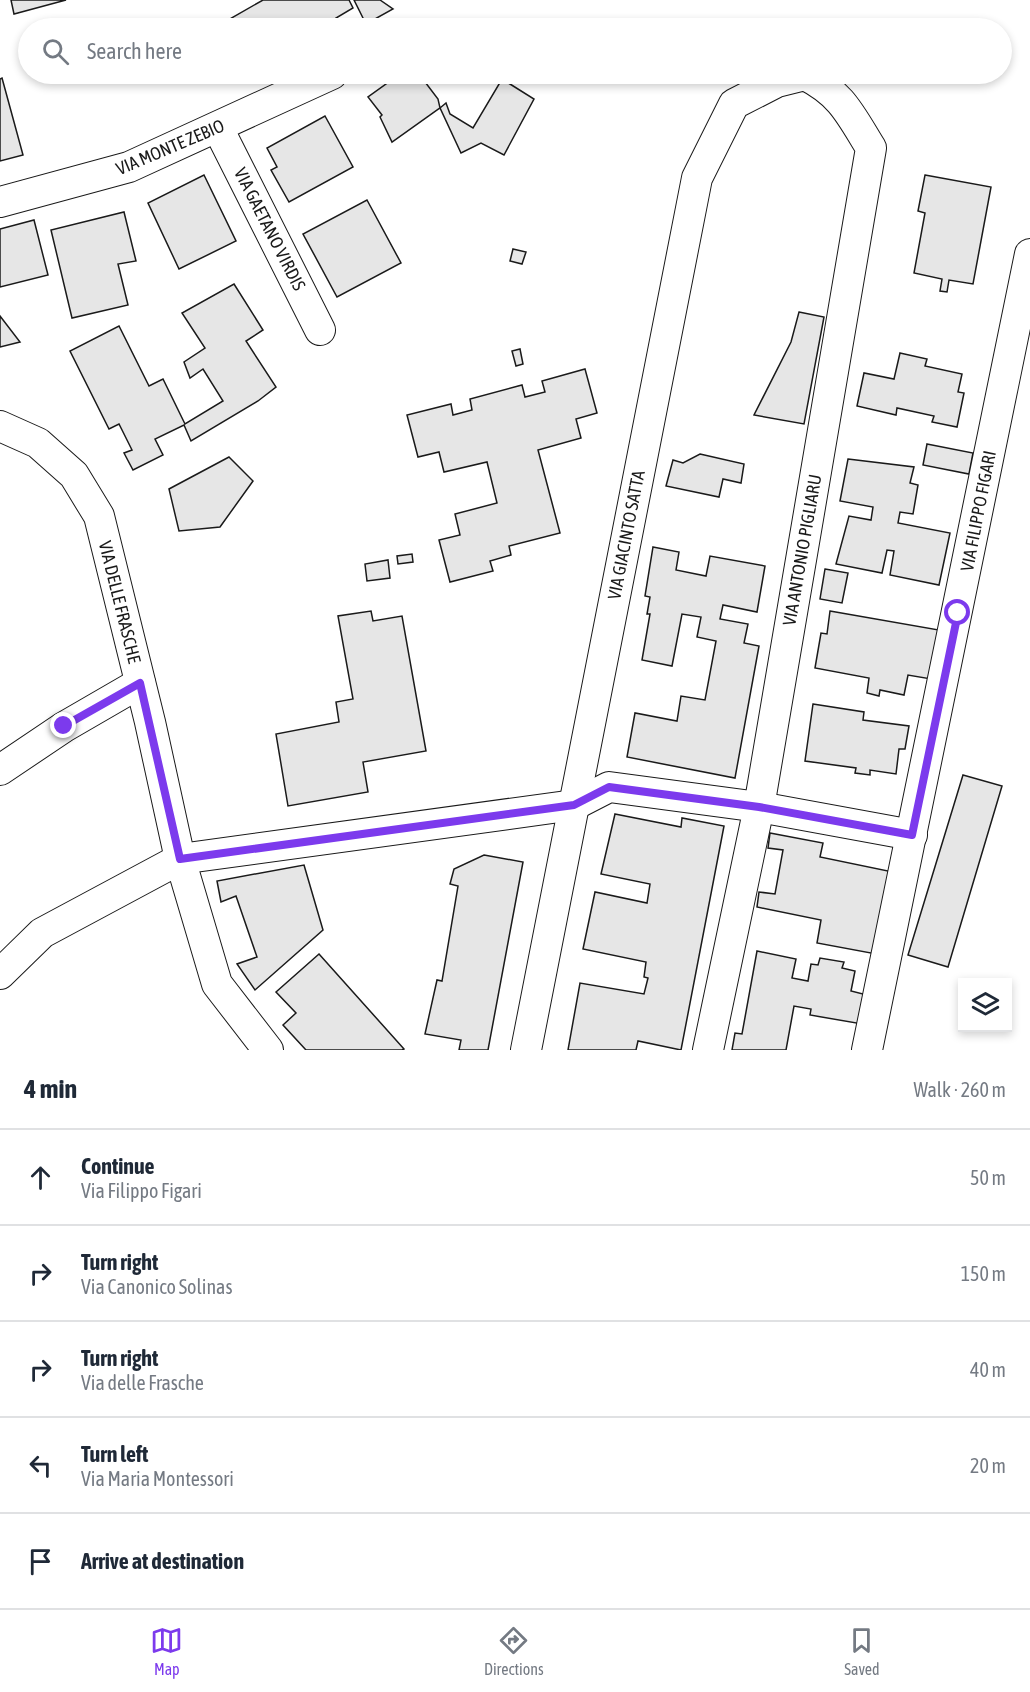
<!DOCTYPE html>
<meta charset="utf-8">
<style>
:root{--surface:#fff;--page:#f6f6f7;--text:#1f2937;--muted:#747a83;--line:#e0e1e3;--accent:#7c3aed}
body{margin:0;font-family:"Asap Condensed",sans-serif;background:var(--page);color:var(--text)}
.controls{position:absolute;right:18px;bottom:18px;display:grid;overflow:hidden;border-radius:0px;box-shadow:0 3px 9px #0003}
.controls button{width:54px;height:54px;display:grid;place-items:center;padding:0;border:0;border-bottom:2px solid var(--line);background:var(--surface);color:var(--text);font:30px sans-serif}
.stop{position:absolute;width:18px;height:18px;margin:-14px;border:4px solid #7c3aed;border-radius:50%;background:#fff}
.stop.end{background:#7c3aed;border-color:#fff;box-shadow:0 2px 6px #0008}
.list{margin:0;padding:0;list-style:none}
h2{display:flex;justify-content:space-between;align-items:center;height:78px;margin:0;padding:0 24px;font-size:26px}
h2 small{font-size:20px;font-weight:400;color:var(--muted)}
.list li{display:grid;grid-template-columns:39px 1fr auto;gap:18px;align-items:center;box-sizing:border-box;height:96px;padding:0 24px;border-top:2px solid var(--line)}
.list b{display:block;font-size:22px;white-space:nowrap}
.list p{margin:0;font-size:20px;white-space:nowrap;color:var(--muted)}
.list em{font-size:20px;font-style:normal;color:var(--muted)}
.icon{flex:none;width:33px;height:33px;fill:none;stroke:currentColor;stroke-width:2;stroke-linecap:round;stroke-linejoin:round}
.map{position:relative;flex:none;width:1030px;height:1050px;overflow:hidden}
.search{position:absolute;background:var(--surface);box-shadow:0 3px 9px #0003;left:18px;right:18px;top:18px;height:66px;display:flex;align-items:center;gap:15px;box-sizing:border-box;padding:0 21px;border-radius:33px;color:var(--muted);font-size:22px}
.sheet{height:558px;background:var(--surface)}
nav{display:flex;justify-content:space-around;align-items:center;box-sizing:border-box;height:84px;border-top:2px solid var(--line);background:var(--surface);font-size:16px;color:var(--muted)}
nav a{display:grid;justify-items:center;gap:3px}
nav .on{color:var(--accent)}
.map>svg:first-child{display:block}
.building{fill:#e6e6e6;stroke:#1a1a1a;stroke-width:1.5}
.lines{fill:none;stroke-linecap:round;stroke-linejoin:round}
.street-casing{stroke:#1a1a1a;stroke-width:32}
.street{stroke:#fff;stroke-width:30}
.route{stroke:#7c3aed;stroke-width:8}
.labels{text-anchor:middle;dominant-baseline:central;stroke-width:4.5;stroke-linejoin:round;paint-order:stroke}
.street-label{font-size:18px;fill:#1a1a1a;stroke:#fff}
</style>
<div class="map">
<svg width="1030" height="1050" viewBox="0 0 1030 1050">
<rect width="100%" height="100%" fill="#fff"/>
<g class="building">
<path d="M11,0H66L14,14Z"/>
<path d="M263,0H349L353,8L336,18L339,23L328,28H214Z"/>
<path d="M354,0H380L393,9L366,24Z"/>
<path d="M400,74H419L438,99L440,108L446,103L450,114L473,128L502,79L534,99L504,155L481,143L461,153L440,108L392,142L380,117L382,115L368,97Z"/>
<path d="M2,78L23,155L0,161V79Z"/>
<path d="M325,116L353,167L289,202L271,170L277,167L267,148Z"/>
<path d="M204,175L236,241L179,269L148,203Z"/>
<path d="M925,175L991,187L973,284L949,280L947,292L940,291L942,279L914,273L925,213L918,211Z"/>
<path d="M367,200L401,263L337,297L303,234Z"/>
<path d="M124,212L136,261L118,264L128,305L72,318L51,230Z"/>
<path d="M34,220L48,275L0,287V229Z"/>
<path d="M513,249L526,252L522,264L510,261Z"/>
<path d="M234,284L263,330L246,341L276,387L258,401L191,441L184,425L155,439L163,455L133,470L124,453L132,450L119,424L109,429L70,351L119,326L149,386L163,379L185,424L223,401L203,369L190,378L184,362L205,348L182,313Z"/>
<path d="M799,312L824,317L804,424L754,415L791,342Z"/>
<path d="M0,316L20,342L0,347Z"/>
<path d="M520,349L523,364L516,366L512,351Z"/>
<path d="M900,353L927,359L925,366L962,374L958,392L964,393L957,427L932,422L934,416L897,408L896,415L857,406L864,373L894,379Z"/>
<path d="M585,369L597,413L576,419L581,438L538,450L560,533L509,546L511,555L490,561L493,571L450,582L439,540L460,535L455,514L497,503L487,462L444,472L439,452L418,457L407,415L451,404L453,415L472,410L470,399L522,385L525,397L545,392L542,381Z"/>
<path d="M927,444L973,453L969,474L923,465Z"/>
<path d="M700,454L744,464L741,483L723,479L719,497L666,486L673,460L683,463Z"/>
<path d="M229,457L253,481L220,527L179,531L169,489Z"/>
<path d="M848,459L914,467L910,483L918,485L913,514L900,512L898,523L950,533L939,585L890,575L894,551L887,550L882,573L836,564L849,516L871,520L873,507L840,501Z"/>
<path d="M653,547L679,552L676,570L706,576L710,556L765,566L757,612L723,605L720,619L748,624L744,643L759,646L735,778L627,757L635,713L677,721L681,696L705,700L716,641L697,637L701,617L682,614L672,666L642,660L650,614H647L650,597L645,596Z"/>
<path d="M412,554L413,562L398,564L397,556Z"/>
<path d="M388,560L390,578L367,581L365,564Z"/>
<path d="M825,569L848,573L842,603L820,599Z"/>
<path d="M371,611L373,621L402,616L426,751L363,762L368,792L288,806L276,734L339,722L336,702L353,699L338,616Z"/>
<path d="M830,611L939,630L931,679L908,675L904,695L880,690L879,696L867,693L869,678L815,668L821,633L827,634Z"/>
<path d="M813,704L864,712L863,720L909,726L905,749H899L896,774L870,770V775L855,773L856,768L805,761Z"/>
<path d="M963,775L1002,786L948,967L908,955Z"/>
<path d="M615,814L681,827L682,818L724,826L681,1050L638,1041L636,1050H568L580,983L644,994L648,978L644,977L646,962L583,949L595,892L647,903L650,884L601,874Z"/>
<path d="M770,833L823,843L820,857L893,872L876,954L817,943L821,920L757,907L759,892L775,894L783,850L768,848Z"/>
<path d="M484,855L523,862L488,1050H459L461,1040L425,1034L437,980L442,981L458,886L450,884L454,869Z"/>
<path d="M304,865L323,930L255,990L237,964L257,957L236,896L221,902L217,881Z"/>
<path d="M757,951L796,959L792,978L808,981L811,964L818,965L820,958L844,962L842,968L855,971L851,991L867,995L862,1024L810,1015L811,1009L794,1006L786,1050H732L735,1033L742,1034Z"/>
<path d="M319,954L404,1049L402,1050H306L283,1025L296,1013L276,992Z"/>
</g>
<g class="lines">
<defs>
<g id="street">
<path d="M218,128L320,330"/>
<path d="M0,202L129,167L332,74"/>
<path d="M0,426L38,443L74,475L99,516L150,722L180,859L217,984L268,1050"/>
<path d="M0,770L64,727L140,683"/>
<path d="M0,974L42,933L180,859L574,805L609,787L759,807L912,835"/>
<path d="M526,1050L697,178L734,104L777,82L805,75C842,94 850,114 871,148L759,807L708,1050"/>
<path d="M867,1050L1030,254"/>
</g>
</defs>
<use href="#street" class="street-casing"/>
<use href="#street" class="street"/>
</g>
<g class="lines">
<path class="route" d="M64,726L140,683L180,859L574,805L609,787L759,807L912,835L958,613"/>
</g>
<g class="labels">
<g class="street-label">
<text transform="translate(170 147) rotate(-23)">VIA MONTE ZEBIO</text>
<text transform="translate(270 229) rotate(63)">VIA GAETANO VIRDIS</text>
<text transform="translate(978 511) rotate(-79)">VIA FILIPPO FIGARI</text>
<text transform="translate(626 535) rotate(-79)">VIA GIACINTO SATTA</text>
<text transform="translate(802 550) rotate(-80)">VIA ANTONIO PIGLIARU</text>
<text transform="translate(120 602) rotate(76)">VIA DELLE FRASCHE</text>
</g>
</g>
</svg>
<div class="controls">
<button><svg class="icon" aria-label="layers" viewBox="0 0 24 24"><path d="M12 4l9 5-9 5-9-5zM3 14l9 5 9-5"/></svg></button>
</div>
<div class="stop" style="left:958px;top:613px"></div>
<div class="stop end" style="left:64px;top:726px"></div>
<div class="search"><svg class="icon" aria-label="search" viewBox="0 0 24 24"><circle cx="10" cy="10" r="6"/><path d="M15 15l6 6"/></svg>Search here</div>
</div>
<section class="sheet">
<h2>4 min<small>Walk · 260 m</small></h2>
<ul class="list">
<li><svg class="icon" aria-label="ahead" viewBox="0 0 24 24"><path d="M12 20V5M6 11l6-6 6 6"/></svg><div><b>Continue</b><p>Via Filippo Figari</p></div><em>50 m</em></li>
<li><svg class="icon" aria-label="right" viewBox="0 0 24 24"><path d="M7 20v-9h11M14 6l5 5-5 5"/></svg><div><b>Turn right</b><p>Via Canonico Solinas</p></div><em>150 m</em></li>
<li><svg class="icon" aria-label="right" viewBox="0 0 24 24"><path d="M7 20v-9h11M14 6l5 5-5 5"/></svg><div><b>Turn right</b><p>Via delle Frasche</p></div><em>40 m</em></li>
<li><svg class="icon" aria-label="left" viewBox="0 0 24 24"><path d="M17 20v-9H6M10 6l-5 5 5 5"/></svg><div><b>Turn left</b><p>Via Maria Montessori</p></div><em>20 m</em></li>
<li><svg class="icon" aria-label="arrive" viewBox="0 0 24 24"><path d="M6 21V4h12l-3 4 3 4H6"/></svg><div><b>Arrive at destination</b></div></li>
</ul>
</section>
<nav>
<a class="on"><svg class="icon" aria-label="map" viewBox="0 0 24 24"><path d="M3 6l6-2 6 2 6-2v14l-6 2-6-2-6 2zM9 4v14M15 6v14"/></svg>Map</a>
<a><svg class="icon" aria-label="directions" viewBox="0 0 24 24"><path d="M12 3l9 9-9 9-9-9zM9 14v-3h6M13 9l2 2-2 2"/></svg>Directions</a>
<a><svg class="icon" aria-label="saved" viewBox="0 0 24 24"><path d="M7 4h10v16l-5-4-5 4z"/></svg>Saved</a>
</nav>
